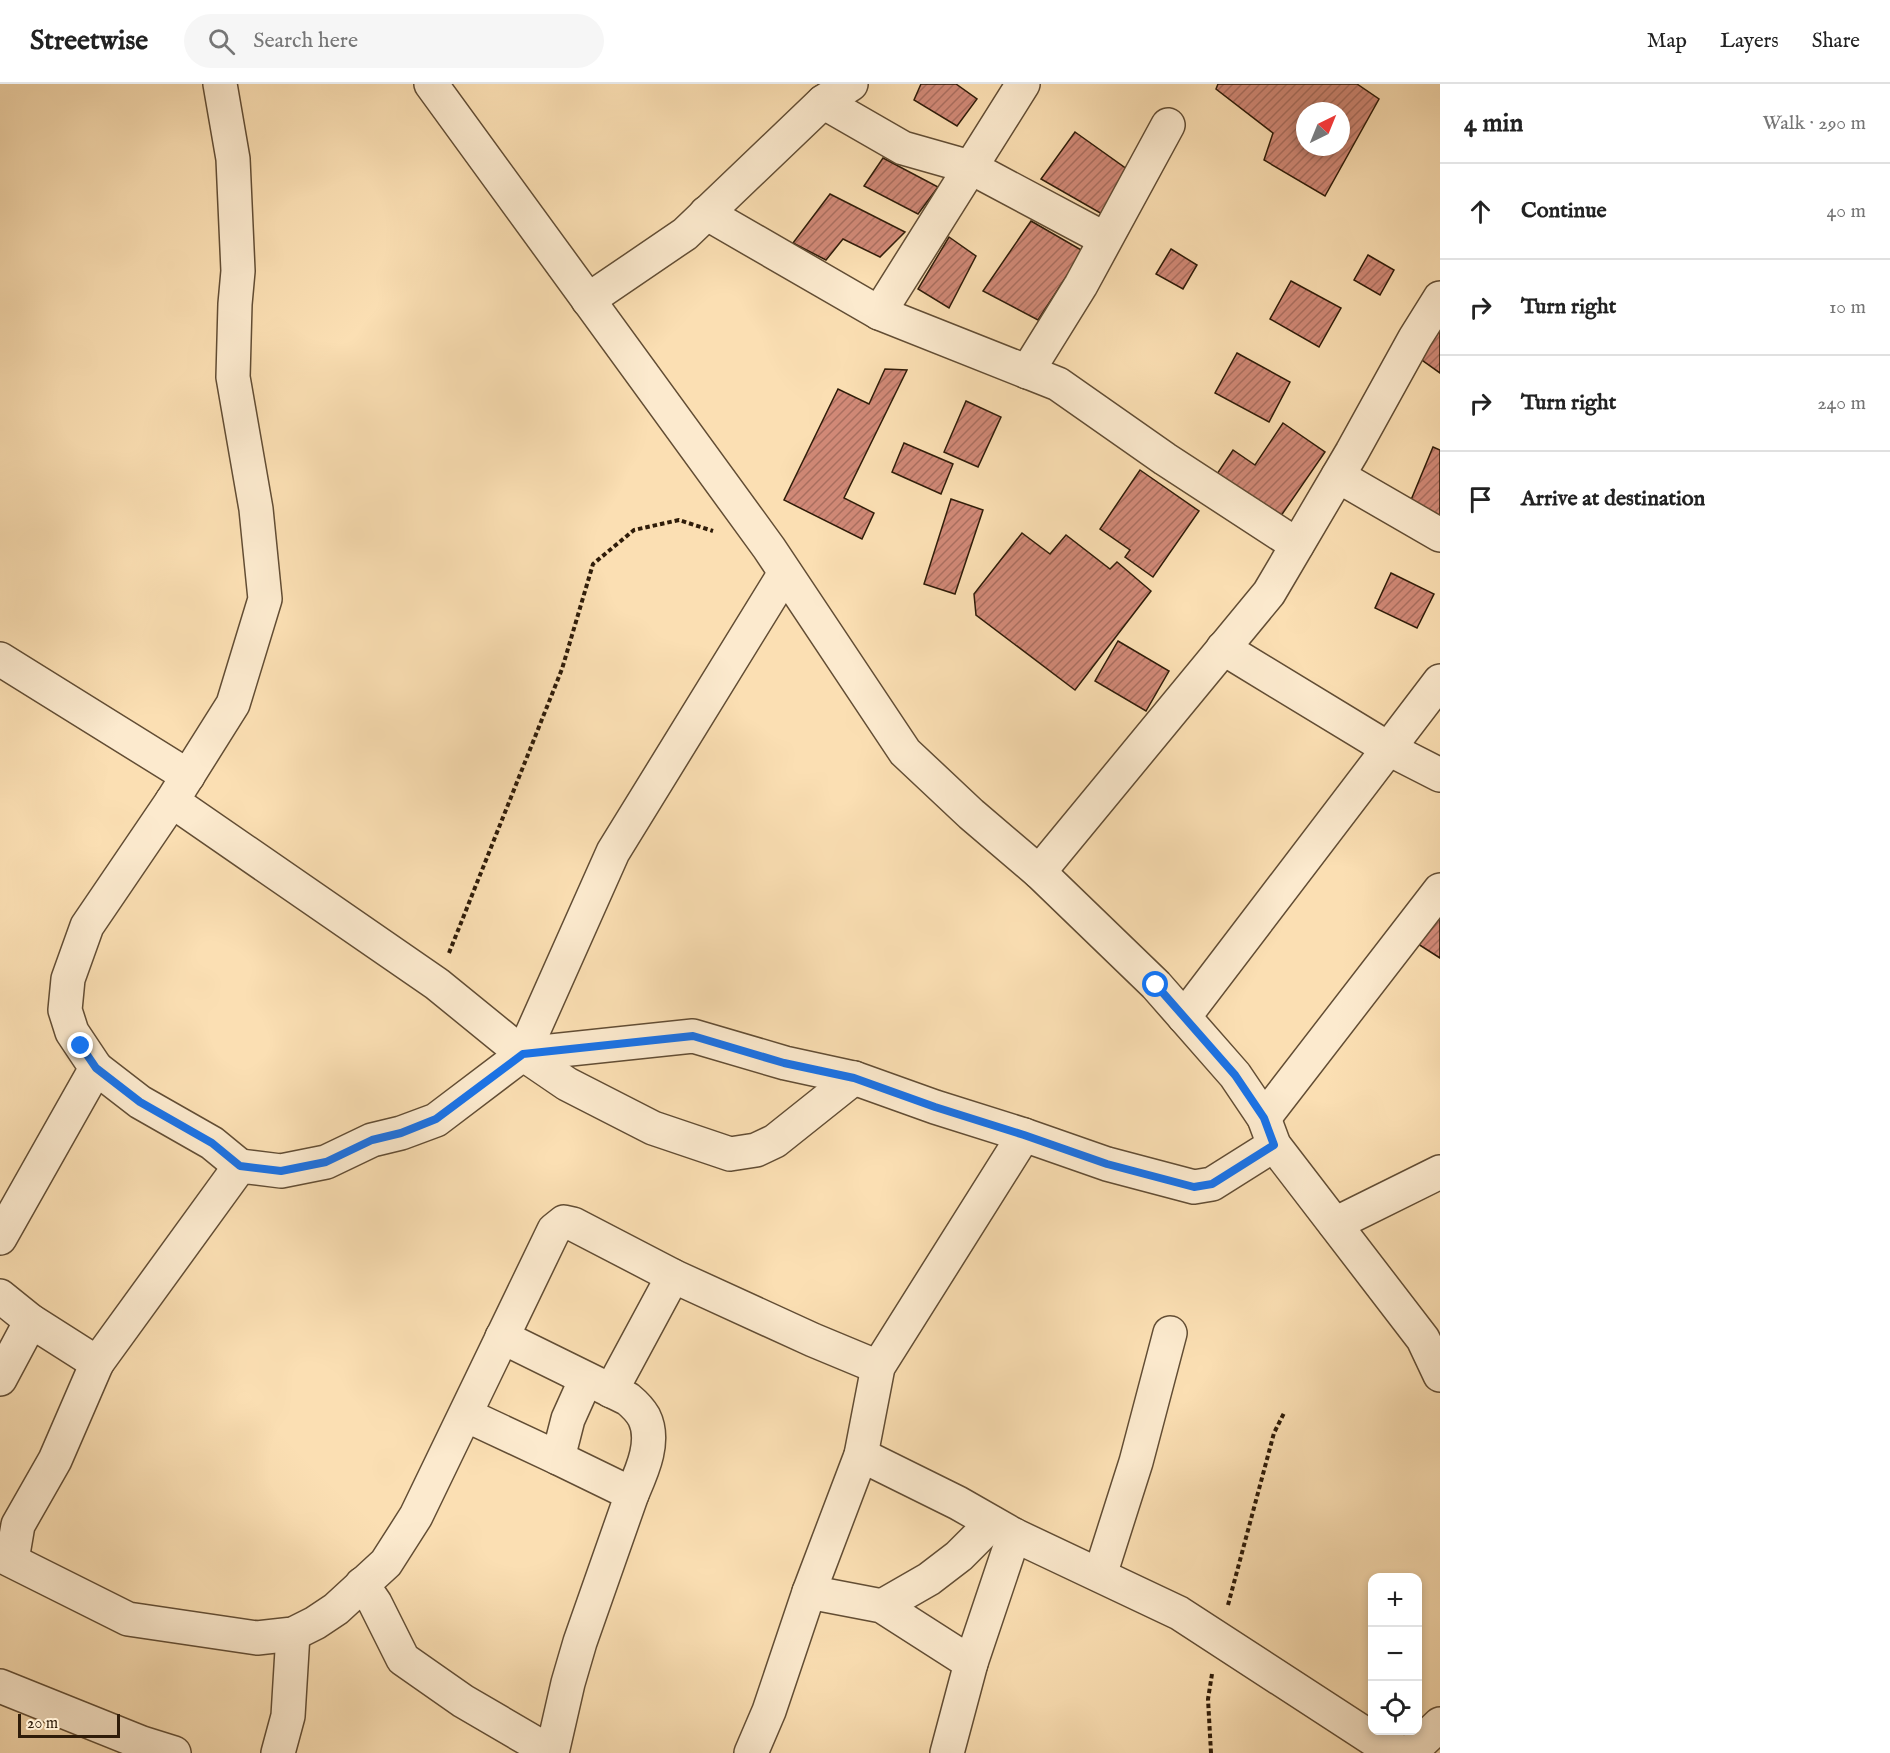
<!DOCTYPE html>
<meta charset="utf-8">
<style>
:root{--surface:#fff;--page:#f6f6f6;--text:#222;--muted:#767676;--line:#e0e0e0}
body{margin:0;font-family:"IM FELL English",serif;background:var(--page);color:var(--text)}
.controls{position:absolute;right:18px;bottom:18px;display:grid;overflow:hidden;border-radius:12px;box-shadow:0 3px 9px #0003}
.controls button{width:54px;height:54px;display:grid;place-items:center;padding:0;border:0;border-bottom:2px solid var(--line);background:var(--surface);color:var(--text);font:30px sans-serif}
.compass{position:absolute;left:1296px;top:18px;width:54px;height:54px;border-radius:50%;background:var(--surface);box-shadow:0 3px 9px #0003;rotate:43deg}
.scale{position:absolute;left:18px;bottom:15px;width:102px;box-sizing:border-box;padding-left:6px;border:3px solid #2f1c09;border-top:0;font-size:16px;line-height:21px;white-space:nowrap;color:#2f1c09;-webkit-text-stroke:4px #fceace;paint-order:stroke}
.stop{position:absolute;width:18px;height:18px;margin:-14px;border:4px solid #1a73e8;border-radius:50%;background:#fff}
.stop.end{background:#1a73e8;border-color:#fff;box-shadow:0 2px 6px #0008}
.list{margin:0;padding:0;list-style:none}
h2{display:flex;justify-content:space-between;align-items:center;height:78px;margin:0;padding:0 24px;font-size:26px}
h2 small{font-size:20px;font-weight:400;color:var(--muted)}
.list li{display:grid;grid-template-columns:39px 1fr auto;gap:18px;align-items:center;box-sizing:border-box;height:96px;padding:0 24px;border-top:2px solid var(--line)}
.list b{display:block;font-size:22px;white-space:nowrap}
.list em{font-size:20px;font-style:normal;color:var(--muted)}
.icon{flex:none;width:33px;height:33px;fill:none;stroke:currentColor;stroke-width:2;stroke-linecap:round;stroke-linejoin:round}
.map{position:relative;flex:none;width:1440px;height:1669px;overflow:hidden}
header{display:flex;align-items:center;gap:36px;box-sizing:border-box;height:84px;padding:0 30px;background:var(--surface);border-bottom:2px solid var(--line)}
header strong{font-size:28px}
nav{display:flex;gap:33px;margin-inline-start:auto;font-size:21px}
.search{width:420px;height:54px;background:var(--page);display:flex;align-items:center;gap:15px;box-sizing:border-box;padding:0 21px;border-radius:33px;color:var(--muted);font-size:22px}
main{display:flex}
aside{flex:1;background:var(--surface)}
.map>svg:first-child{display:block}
.building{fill:url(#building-hatch);stroke:#2f1c09;stroke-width:1.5;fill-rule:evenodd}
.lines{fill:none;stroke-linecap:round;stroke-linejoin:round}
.minor-casing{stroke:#624d34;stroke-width:36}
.path{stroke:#2f1c09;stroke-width:4;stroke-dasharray:4.5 3;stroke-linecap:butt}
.minor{stroke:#fceace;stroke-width:33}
.route{stroke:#1a73e8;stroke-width:8}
</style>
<header>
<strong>Streetwise</strong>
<div class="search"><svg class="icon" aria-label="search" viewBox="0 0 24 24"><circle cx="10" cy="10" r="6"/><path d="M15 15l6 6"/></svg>Search here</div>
<nav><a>Map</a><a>Layers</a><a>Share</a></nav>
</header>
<main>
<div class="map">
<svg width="1440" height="1669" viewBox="0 0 1440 1669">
<defs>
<pattern id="building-hatch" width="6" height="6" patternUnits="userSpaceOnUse" patternTransform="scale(1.5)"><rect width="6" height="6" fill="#d18977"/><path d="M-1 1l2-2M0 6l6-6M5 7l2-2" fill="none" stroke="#aa6f60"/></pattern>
</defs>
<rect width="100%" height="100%" fill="#fbdfb3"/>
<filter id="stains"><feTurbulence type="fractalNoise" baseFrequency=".00333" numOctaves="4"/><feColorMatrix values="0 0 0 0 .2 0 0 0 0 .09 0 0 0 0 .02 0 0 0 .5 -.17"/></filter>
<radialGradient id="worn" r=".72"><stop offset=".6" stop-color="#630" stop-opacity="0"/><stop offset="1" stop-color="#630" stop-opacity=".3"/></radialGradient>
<g class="building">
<path d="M921,0H956L977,15L957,42L914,16Z"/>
<path d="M1218,0H1357L1379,15L1325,112L1264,76L1273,49L1216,5ZM1305,27H1341V63H1305Z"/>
<path d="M1075,48L1131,88L1102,130L1041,95Z"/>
<path d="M883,74L938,103L918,130L864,102Z"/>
<path d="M830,110L905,148L880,173L843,155L826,176L793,159Z"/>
<path d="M1031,137L1083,167L1038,236L983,207Z"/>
<path d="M949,153L976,172L949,224L918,205Z"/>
<path d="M1171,165L1197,181L1183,205L1156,190Z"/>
<path d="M1368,171L1394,186L1380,211L1354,196Z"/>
<path d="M1291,197L1341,224L1319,263L1270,235Z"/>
<path d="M1440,242V289L1419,274Z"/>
<path d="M1237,269L1290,298L1269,338L1215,309Z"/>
<path d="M885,285L907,286L844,414L874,429L862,455L784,416L838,305L869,320Z"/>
<path d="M966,317L1001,333L978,383L944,368Z"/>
<path d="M1283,339L1325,368L1276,439L1213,396L1233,366L1255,381Z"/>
<path d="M904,359L953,380L941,410L892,388Z"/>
<path d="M1433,363L1440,366V443L1406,428Z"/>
<path d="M1140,386L1199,427L1153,493L1125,473L1130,466L1100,445Z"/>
<path d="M951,415L983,426L955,510L924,500Z"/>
<path d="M1022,449L1050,470L1066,451L1110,485L1117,478L1151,507L1075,606L976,531L974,510Z"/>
<path d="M1391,489L1434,510L1417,544L1375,524Z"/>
<path d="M1118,557L1169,587L1146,627L1095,597Z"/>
<path d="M1440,828V874L1418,860Z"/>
</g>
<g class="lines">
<defs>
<g id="minor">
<path d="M431,0L769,464L905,668L971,730L1039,788L1156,901L1235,991L1264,1034L1274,1061L1423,1255L1440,1291"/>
<path d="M823,18L903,64L970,83L1105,155"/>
<path d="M706,129L879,229L1058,300L1165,375L1297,461"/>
<path d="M588,216L685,150L823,18L851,0"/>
<path d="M879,229L1023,0"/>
<path d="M1027,288L1081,201L1168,41"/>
<path d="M1338,392L1440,451"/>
<path d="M1223,564L1389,665L1440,691"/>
<path d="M0,575L188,692"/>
<path d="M172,717L437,900L523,970L567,1000L653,1044L730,1070L756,1066L775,1057L854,994"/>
<path d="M1039,788L1269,509L1352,368L1415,254L1440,214"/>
<path d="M1184,933L1440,597"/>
<path d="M523,970L613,768L785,489"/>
<path d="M96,984L140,1018L212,1059L240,1082"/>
<path d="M1264,1034L1440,806"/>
<path d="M1335,1140L1440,1088"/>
<path d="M0,1154L96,984L72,948L65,926L68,895L87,842L172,717L233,620L265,515L256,425L233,293L235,220L238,187L233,75L220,0"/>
<path d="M0,1212L31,1237L97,1279L240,1082L281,1087L326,1078L372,1056L401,1049L436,1036L523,970L693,952L785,979L854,994L935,1023L1024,1051L1107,1080L1194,1103L1212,1100L1274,1061"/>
<path d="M502,1253L628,1315C634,1320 640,1326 644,1333C656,1357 642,1387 632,1410"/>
<path d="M0,1295L31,1237"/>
<path d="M611,1307L673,1192"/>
<path d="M466,1331L558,1374"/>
<path d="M861,1371L958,1419L1014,1451L1179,1529L1379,1659L1404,1669"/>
<path d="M0,1471L128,1535L257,1554L293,1550L315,1539L336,1525L386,1479L416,1432L554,1146L564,1138L573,1140L673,1192L813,1256L878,1283"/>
<path d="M12,1476L18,1441L55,1376L97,1279"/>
<path d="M1100,1491L1136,1378L1170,1249"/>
<path d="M362,1500L375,1519L403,1575L463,1617L552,1669"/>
<path d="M809,1508L882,1522L971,1579"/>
<path d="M882,1522L929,1495L959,1472L992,1439"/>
<path d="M0,1602L142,1659L174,1669"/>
<path d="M278,1669L288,1632L293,1550"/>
<path d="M552,1669L568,1599L580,1558L632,1410L558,1374L568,1335L586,1295"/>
<path d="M751,1669L769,1627L809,1508L861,1371L878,1283L1024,1051"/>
<path d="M947,1669L971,1579L1014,1451"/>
<path d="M1406,1669L1413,1666L1440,1640"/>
</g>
</defs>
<use href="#minor" class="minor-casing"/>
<g class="path">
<path d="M449,869L562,585L593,480L634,446L679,436L713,447"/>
<path d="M1228,1521L1274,1349L1284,1329"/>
<path d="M1211,1669L1208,1615L1212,1590"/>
</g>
<use href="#minor" class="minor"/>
</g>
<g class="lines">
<path class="route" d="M81,962L96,984L140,1018L212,1059L240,1082L281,1087L326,1078L372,1056L401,1049L436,1035L523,970L693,952L784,979L854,994L935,1023L1024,1051L1107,1080L1194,1103L1212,1100L1274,1061L1264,1034L1235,991L1156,901"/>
</g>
<rect width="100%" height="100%" filter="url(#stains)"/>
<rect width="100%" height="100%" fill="url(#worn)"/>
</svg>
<div class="controls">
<button>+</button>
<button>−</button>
<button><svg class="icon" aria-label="locate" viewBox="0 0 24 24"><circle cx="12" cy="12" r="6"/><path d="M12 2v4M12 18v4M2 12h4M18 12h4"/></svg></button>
</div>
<svg class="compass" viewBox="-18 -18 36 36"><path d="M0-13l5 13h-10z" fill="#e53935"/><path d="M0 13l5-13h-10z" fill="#767676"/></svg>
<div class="scale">20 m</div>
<div class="stop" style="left:1156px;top:901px"></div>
<div class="stop end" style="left:81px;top:962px"></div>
</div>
<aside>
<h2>4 min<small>Walk · 290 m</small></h2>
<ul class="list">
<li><svg class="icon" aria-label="ahead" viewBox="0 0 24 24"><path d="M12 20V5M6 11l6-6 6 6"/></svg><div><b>Continue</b></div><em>40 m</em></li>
<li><svg class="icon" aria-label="right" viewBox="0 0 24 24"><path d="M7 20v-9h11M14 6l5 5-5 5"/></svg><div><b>Turn right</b></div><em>10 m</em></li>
<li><svg class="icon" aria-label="right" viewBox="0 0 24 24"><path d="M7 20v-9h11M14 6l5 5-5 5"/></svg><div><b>Turn right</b></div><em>240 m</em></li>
<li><svg class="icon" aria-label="arrive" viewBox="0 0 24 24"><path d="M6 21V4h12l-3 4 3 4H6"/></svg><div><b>Arrive at destination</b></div></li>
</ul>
</aside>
</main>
